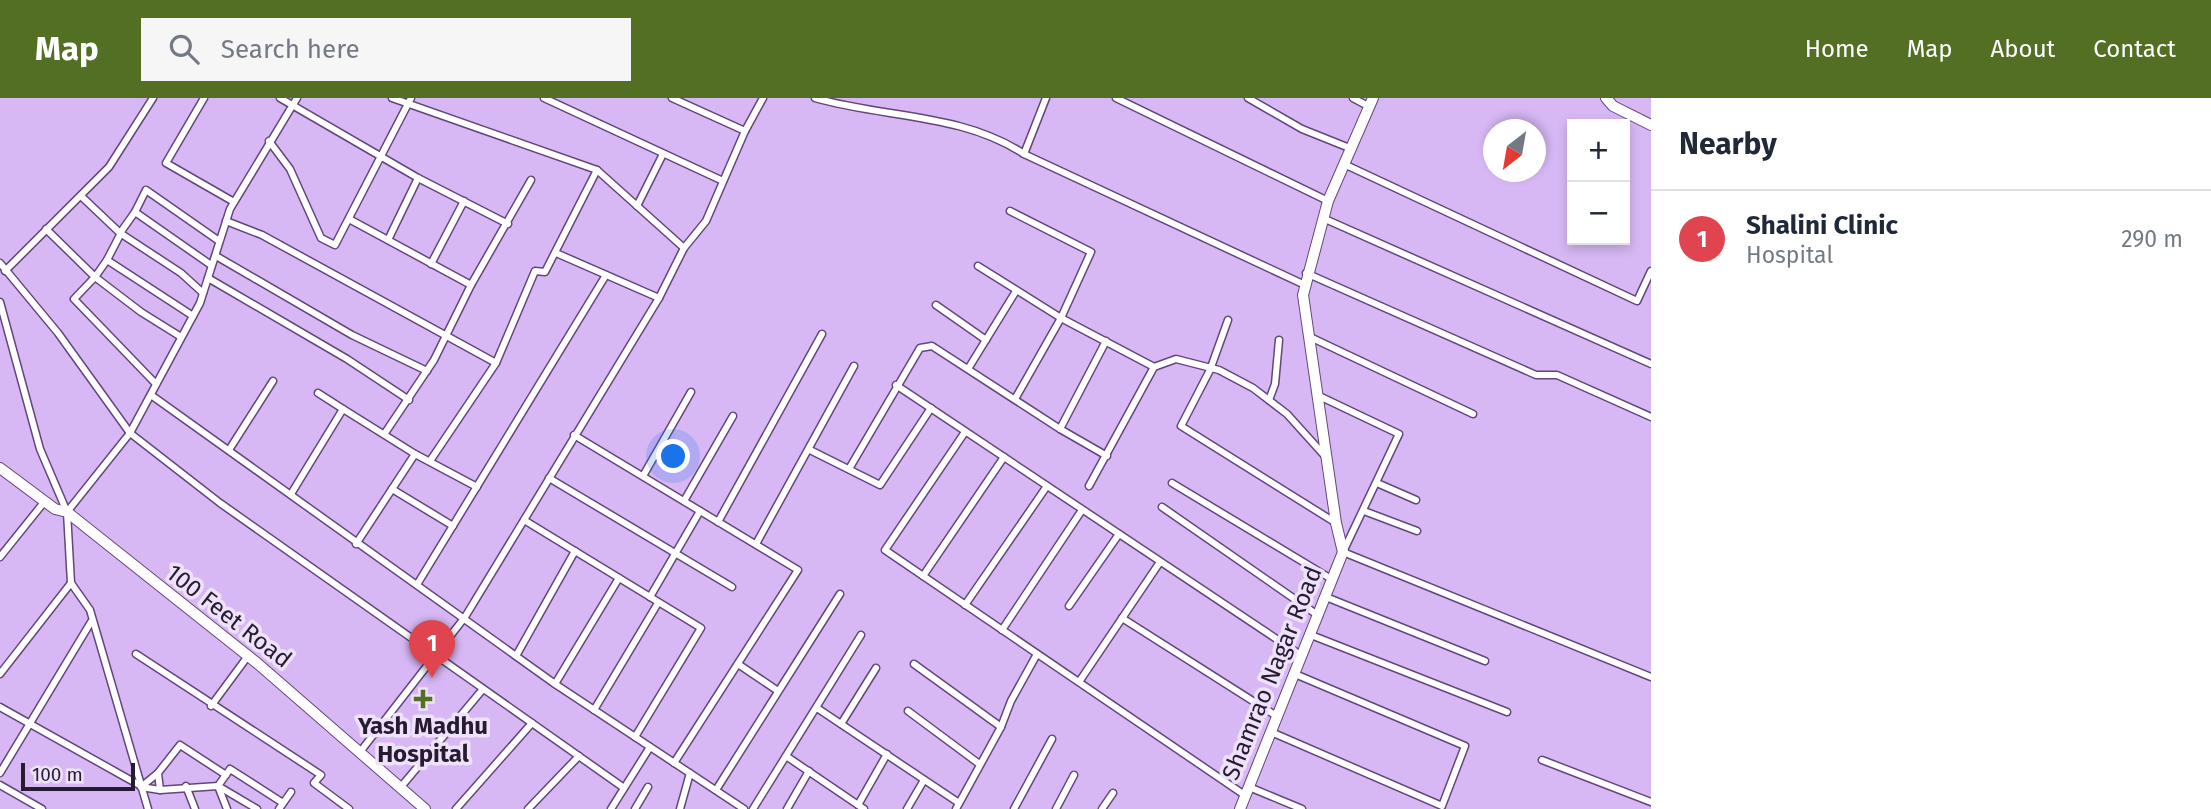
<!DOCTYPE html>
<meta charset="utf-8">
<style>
:root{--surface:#fff;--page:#f6f6f7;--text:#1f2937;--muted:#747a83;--line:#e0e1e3;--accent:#526f23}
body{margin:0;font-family:"Fira Sans",sans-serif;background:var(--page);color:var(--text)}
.controls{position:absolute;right:21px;top:21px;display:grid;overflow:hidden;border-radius:0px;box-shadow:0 4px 10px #0003}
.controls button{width:63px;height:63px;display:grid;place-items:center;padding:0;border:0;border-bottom:2px solid var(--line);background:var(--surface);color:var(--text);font:35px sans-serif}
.compass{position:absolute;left:1483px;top:21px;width:63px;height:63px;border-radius:50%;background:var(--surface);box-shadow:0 4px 10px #0003;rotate:211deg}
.scale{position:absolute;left:21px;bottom:18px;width:114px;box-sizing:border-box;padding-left:7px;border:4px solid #261b31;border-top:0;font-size:19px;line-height:24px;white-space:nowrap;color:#261b31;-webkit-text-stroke:5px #eee2fb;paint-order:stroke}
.you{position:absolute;left:674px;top:359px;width:24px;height:24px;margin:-18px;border:5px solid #fff;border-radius:50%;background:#1a73e8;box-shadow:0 0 0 10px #1a73e833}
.badge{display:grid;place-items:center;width:46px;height:46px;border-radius:50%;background:var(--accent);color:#fff;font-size:23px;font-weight:700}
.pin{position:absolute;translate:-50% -58px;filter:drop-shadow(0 2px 4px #0008)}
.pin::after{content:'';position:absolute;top:37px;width:24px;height:21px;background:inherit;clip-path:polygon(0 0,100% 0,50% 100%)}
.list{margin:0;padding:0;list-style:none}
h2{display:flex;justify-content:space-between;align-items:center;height:91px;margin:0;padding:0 28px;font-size:30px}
h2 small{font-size:23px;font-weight:400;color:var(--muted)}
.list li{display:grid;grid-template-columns:46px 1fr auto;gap:21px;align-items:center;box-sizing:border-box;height:98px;padding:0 28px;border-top:2px solid var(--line)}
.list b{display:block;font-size:26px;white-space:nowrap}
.list p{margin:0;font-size:23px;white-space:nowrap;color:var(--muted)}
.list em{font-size:23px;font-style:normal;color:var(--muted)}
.icon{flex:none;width:38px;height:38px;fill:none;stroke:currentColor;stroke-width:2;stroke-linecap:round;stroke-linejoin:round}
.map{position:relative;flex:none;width:1651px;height:711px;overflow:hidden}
header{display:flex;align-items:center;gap:42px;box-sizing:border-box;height:98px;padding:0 35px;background:var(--accent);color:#fff}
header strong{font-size:33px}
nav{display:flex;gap:38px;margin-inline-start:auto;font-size:24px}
.search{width:490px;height:63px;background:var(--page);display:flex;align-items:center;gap:18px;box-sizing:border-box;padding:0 24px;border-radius:0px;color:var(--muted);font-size:26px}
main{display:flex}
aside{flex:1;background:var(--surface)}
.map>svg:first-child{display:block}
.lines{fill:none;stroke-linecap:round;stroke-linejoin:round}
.street-casing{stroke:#62477b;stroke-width:9}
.secondary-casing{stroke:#62477b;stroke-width:12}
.street{stroke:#fff;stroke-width:6}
.secondary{stroke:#fff;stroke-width:10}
.poi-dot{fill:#526f23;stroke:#eee2fb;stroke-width:2.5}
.labels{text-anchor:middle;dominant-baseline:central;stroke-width:7;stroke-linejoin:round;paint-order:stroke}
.street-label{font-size:24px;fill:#261b31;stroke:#eee2fb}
.poi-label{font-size:24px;font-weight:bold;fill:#261b31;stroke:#eee2fb}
</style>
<header>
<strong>Map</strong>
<div class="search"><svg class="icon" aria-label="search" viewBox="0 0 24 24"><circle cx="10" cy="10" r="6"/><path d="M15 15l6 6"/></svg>Search here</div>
<nav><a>Home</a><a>Map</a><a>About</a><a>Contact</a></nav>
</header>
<main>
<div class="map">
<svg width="1651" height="711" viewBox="0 0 1651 711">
<rect width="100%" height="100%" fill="#d7b8f5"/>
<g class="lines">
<defs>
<g id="street">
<path d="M204,0L166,65L234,104"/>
<path d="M280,0L418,80L508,126"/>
<path d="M392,0L597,72L684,150"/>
<path d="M544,0L723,83"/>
<path d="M672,0L745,33"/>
<path d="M815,0C884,20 962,15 1024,56"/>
<path d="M1046,0L1024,56L1305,187"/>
<path d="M1116,0L1328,103"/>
<path d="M1248,0L1302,31L1352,51"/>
<path d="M1353,0L1368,8"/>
<path d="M269,43L290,71L321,140L335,147L411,0"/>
<path d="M1346,67L1637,203L1651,173"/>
<path d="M81,98L120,135"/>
<path d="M637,108L663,56"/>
<path d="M1010,113L1091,154L1061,220L1015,301"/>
<path d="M135,114L120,135L181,175L203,195"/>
<path d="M349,121L471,187L531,82"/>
<path d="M1325,121L1651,266"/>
<path d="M226,123L262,137L496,265"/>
<path d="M46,131L95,179L107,162"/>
<path d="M121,135L107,162L193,218"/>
<path d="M388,142L418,80"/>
<path d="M556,155L659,200"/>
<path d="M216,158L352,237L427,273"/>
<path d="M0,165L58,235L130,335L220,405L624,690"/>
<path d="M431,166L464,103"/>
<path d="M211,167L135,114L146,92L219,143"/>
<path d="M978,168L1061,220L1154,269"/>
<path d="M5,173L109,69L153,0"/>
<path d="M1306,175L1536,277H1557L1651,319"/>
<path d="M208,180L347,261L409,302"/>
<path d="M0,204L40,351L67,414L71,485L90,512L148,711"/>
<path d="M936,207L986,242"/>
<path d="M1228,222L1210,272L1181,328L1336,425"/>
<path d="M1310,239L1473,316"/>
<path d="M968,271L1016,193"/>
<path d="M156,286L74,201L95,179L141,214L181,239"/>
<path d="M896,287L1302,558"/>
<path d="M318,295L343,311"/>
<path d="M151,297L555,586L744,711"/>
<path d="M1317,297L1399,336L1343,454L1651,579"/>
<path d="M1269,302L1275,286L1279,242"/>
<path d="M1060,331L1106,243"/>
<path d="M965,334L885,452L1246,698"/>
<path d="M385,335L434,262L471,187"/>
<path d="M574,337L798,472L674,665"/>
<path d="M229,352L273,283"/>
<path d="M810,352L880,387L931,310"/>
<path d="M415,356L477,389"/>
<path d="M430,363L496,265L535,173L545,174L597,72"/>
<path d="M849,371L920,250L932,248L1060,331L1107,358"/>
<path d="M643,378L691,294"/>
<path d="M549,380L732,489"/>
<path d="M1172,385L1333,482"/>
<path d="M1377,385L1416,402"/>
<path d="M1089,388L1154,269L1176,261L1219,272L1253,290L1287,316L1324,357"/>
<path d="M392,391L453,428"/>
<path d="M291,396L343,311L415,356L356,446"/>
<path d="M684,403L733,318"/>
<path d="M1162,409L1319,518"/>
<path d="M1364,413L1417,433"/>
<path d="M67,414L130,335L200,205L230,111L297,0"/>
<path d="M524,422L701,530L635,639"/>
<path d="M718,424L822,236"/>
<path d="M756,446L854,268"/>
<path d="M0,459L45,403"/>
<path d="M923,478L1004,359"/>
<path d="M418,485L606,177"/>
<path d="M650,499L700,413"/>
<path d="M1326,499L1485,563"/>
<path d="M965,507L1047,388"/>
<path d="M1069,508L1119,436"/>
<path d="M1122,520L1278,619"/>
<path d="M1002,532L1082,412"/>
<path d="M1311,537L1507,614"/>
<path d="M136,556L321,677L314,685L349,711"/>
<path d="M516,558L575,453"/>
<path d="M738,566L778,593"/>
<path d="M914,566L1001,629L956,711"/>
<path d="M0,576L71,485"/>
<path d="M1079,584L1160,464"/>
<path d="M555,586L619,480"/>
<path d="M211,608L248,558"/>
<path d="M0,609L141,688"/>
<path d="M817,610L959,705"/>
<path d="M594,612L658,505"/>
<path d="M908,613L978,665"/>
<path d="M841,626L876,570"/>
<path d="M1001,629L1011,603L1037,556"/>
<path d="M1271,634L1442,708L1465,648L1295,576"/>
<path d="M360,654L465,519L659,200L684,150L706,123L745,33L763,0"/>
<path d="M786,658L864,711"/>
<path d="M1542,662L1651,704"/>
<path d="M0,675L91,524"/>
<path d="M0,687L42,711"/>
<path d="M186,688L195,711"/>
<path d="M141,689L160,692L218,688L227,711"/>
<path d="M141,689L158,675"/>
<path d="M1249,689L1302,711"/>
<path d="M400,690L483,591"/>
<path d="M160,692L158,675L180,647L226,677"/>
<path d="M716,692L840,496"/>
<path d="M858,707L887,656"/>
<path d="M257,711L218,688L230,671L283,705"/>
<path d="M279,711L291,694"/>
<path d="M456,711L532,625"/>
<path d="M528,711L579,658"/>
<path d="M611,711L650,649"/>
<path d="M635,711L648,689"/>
<path d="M680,711L690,675"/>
<path d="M753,711L861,537"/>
<path d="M787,711L809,673"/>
<path d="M907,711L924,682"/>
<path d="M1014,711L1052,641"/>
<path d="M1056,711L1074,677"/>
<path d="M1102,711L1113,695"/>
</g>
<g id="secondary">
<path d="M1606,0L1613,8L1651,27"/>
<path d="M0,370L55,411L67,414L257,565L425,711"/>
<path d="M1240,711L1343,454L1336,425L1303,197L1328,103L1373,0"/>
</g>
</defs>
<use href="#street" class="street-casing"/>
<use href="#secondary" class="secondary-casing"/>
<use href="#street" class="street"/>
<use href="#secondary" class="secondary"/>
</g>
<path class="poi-dot" d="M419.5 590.5h7v7h7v7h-7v7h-7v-7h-7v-7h7z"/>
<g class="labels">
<g class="street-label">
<text transform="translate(229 518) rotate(38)">100 Feet Road</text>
<text transform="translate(1272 575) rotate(-68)">Shamrao Nagar Road</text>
</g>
<g class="poi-label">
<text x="423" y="628">Yash Madhu<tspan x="423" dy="28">Hospital</tspan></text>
</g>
</g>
</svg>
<div class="controls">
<button>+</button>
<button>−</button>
</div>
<svg class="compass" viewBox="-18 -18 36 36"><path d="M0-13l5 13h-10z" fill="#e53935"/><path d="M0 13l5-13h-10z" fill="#747a83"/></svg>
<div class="scale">100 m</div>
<div class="you"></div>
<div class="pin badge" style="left:432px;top:580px;background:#e0444e">1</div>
</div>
<aside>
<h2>Nearby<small></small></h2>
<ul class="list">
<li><span class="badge" style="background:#e0444e">1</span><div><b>Shalini Clinic</b><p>Hospital</p></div><em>290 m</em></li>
</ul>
</aside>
</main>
